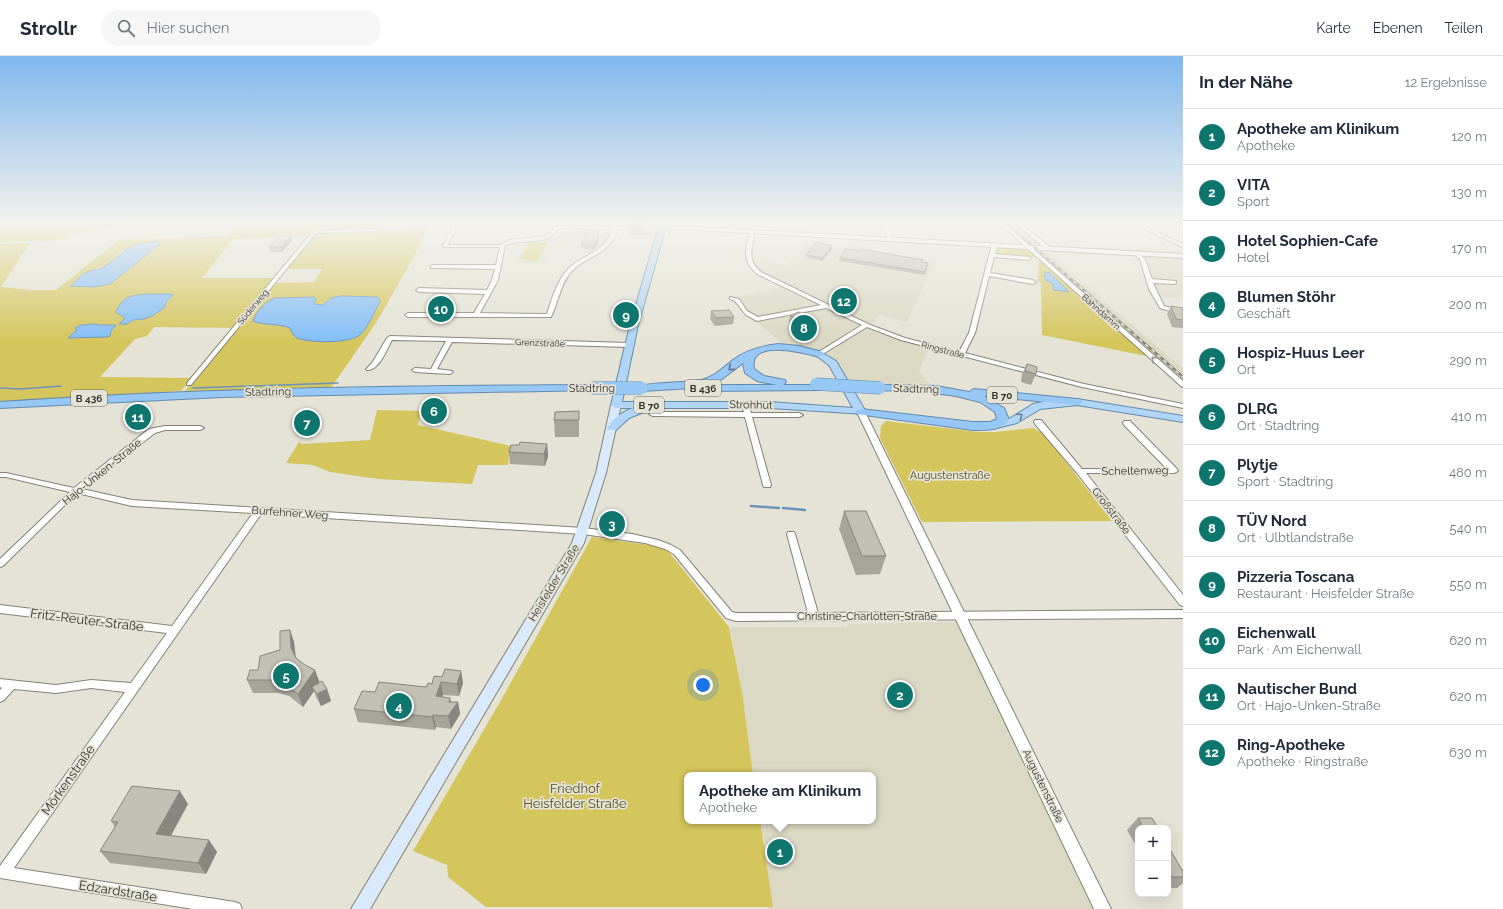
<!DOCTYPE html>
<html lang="de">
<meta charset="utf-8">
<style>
:root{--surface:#fff;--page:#f6f6f7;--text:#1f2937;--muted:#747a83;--line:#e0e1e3;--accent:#0f766e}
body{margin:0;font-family:Raleway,sans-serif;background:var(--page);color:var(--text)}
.controls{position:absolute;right:12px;bottom:12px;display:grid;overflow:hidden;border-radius:8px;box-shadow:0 4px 16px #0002}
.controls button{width:36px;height:36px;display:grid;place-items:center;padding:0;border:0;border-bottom:1px solid var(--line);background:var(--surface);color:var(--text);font:20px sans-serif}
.you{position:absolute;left:703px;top:629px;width:14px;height:14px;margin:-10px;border:3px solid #fff;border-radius:50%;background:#1a73e8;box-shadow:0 0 0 6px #1a73e833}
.badge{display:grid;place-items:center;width:26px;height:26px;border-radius:50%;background:var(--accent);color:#fff;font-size:13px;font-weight:700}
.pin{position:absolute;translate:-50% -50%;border:2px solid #fff;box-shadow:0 1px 4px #0006}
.popup{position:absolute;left:684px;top:716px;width:192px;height:52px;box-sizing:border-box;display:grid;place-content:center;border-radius:8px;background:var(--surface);filter:drop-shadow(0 1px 3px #0005);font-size:13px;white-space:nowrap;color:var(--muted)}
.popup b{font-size:15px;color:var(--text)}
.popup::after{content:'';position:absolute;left:50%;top:100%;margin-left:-8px;border:8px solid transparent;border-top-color:var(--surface)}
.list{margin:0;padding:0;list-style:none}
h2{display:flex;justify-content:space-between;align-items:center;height:52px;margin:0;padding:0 16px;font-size:17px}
h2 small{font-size:13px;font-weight:400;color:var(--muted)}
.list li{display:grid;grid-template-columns:26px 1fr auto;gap:12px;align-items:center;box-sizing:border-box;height:56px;padding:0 16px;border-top:1px solid var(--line)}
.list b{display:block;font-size:15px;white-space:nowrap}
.list p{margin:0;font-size:13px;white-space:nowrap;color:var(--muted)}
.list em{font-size:13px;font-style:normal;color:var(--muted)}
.icon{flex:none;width:22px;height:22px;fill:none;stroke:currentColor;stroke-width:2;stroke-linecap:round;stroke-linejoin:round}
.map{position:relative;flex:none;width:1183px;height:853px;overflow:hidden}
header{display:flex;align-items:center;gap:24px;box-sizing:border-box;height:56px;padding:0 20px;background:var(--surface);border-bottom:1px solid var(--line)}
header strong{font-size:19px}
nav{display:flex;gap:22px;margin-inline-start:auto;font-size:14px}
.search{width:280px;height:36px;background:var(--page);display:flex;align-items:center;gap:10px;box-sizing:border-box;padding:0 14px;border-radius:22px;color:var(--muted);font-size:15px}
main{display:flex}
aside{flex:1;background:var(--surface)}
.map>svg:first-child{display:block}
.built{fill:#dbd9c4}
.green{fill:#d4c55c;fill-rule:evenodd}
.water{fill:#83bef7;stroke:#6b94bb}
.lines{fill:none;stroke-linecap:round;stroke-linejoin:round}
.stream-far1{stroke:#6b94bb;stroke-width:1.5}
.stream{stroke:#6b94bb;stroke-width:2.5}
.minor-casing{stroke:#858377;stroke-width:2}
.tertiary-casing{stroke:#858377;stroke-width:2}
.secondary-casing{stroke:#858377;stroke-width:2}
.primary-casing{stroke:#638aad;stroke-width:2}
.trunk-casing{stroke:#638aad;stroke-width:2}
.minor{fill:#fff;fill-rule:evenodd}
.tertiary{fill:#fff;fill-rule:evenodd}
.secondary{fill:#d8eafb;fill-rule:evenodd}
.primary{fill:#b1d5f7;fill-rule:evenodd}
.trunk{fill:#97c7f4;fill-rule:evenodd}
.rail-casing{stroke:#85847b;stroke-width:2.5}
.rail{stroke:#e4e3d5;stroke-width:1.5;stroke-dasharray:4;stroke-linecap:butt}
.trunk-bridge-casing{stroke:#638aad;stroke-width:13;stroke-linecap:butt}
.trunk-bridge{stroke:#97c7f4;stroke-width:12}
.wall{fill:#a7a59a}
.shaded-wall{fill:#88867d}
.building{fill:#c2c0b3;stroke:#88867d}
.oneway{stroke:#9a9996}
.oneway2{stroke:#617687}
.oneway3{stroke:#6c7c88}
.labels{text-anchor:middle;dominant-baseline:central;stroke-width:3.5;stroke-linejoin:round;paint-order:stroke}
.far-street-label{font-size:9px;fill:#34332e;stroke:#e4e3d5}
.shield{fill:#e4e3d5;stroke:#696860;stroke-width:1}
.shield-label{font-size:10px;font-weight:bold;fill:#34332e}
.street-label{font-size:11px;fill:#34332e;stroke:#e4e3d5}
.park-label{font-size:11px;fill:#565024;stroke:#e4e3d5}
.near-street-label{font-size:13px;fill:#34332e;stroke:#e4e3d5}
.near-park-label{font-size:13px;fill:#565024;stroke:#e4e3d5}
</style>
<header>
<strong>Strollr</strong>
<div class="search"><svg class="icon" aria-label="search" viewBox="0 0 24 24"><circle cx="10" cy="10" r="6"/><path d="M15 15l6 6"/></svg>Hier suchen</div>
<nav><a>Karte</a><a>Ebenen</a><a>Teilen</a></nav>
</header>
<main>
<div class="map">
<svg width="1183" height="853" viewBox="0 0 1183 853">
<rect width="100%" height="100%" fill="#e4e3d5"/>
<g class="built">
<path d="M1003,167H1014L1183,313V325Z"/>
<path d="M1054,167H1106L1115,173L1063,175Z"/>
<path d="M559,173H607L613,175L608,186L594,197L549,196L544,207L515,206L530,184L553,181Z"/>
<path d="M622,173H652L655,175L654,180H617L618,174Z"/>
<path d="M807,187L845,194L847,190L936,205L907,266L878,259L871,273L903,285L929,291L919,315L933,332L846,329L829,303L786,291L729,242L786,230L755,213L750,203L787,209Z"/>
<path d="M1143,200L1180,202L1183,208V243L1159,241Z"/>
<path d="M957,566L1096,853H768L756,765H873V719H750L745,676L742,636L730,571H847V568Z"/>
</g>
<g class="green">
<path d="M0,167H122L106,173L80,177L62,184L0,186Z"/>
<path d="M238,167H385L375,173L314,175L310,180L233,183L202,222H276L273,227L314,226L322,213H285L314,179L320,177L428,173L412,204L376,267L330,333L185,335L236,272L154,271L147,280L135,283L100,321L192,322L181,335L0,346V188L30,187L1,231L31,234H56L119,184L230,180ZM144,187L158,190C146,198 135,208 123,217C113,225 83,234 72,228L83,218L106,209L121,196ZM168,238L173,240C168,244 167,248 164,252C161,255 156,258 153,259C144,264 135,262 127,268H119L125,262L120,259L117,254L130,240ZM341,240L377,241L379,243L380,246L350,284C337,286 310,287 297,282C293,280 292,276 290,272L284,270L272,268L282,241L316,243L314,248L323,249L328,244ZM95,268L99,269H113L115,271L110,277L68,281L78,274V270Z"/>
<path d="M531,186L548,187L537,205L519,203Z"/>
<path d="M997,190L1028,192L1038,200L1037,202L995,199Z"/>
<path d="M1039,202L1151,301L1042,279L1041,227L1038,225ZM1050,217L1068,236L1054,234L1052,227L1045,224Z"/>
<path d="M436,246L452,247L446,259H429Z"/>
<path d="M377,354L421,355L418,369L511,390L508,409H478L472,428L378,423L330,416L313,409L286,407L299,386L302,388L370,384Z"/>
<path d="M886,365L978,376H996L1033,372L1044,378L1112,465L922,466L880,382L881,370Z"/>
<path d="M592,481L657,490L668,495L729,571L742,636L753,719H687V765H760L773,851H486L448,821L447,809L413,795L500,646Z"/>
</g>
<g class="water">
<path d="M144,187L158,186L160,188L110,228L94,231L71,230C75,226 81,218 87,216C93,214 99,214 105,210C118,202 128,188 144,187Z"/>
<path d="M1045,216L1050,217L1069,236L1054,234L1052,227L1045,224Z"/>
<path d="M148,238H171L173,239L167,245L164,252L152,260L144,263L133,264L127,268H119L125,262L116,256C124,239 130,240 148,238Z"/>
<path d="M341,240L377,241L379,243L380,246C375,255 368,271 361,278C351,288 310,287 297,282C293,280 292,276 290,272C278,267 265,270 253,265C256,256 265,245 275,242L314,241L316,243L314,248L323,249L331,242Z"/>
<path d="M95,268L99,269H116L111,275L110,280L107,281L68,282L77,274L75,272L81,269Z"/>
</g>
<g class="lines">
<g class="stream-far1">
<path d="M0,332L20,333L61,330"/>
<path d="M193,332L338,327"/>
</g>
<g class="stream">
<path d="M751,450L779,452"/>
<path d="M783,452L805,454"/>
</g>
<defs>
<g id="minor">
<path d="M384,167H390L377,175L316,177L191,329H187V327L313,175L376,173Z"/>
<path d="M560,167C565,167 567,170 572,171L612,170L613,167H617V170H663L665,171L663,172L617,173C614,197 585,200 571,216C560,229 558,247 551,261H408L405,259L408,257H474L485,238L419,236L416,234L419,232L487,234L492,224L495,213L431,212V210L433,209H496L500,191H443V190L452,171L456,172L448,189H500L510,184L545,180L551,177L554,171L562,170ZM566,172L612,173C609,195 581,199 568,213C556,226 552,243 547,258L480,257L498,224L505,189C522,182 546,191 558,173Z"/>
<path d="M882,167H886L893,184V185L889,184Z"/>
<path d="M999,167H1004L1183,325V331L1181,330Z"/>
<path d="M1015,167H1020L1051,192V194H1047Z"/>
<path d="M1131,167H1137L1183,188V191Z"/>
<path d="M751,175L755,176C752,193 746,203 761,216L868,268L905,282L959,296L969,277L991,192V188L995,189L997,192L995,198L1030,201L1031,202L1028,204L994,201L990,217L1033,224L1036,226L1033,228L989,220L975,277L965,297L1084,328L1183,348V352L1082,331L901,284L867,271L821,299H817V297L862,269L826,252L757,265L746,259L735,245L730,243V241L739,243L747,255L758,261L821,249L757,218C742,205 745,192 751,175Z"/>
<path d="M1137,196L1145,203L1152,223L1176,225V227L1174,228L1153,227L1164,250L1183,255V259L1160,252L1149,233L1140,203L1134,198Z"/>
<path d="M390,280L629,287L632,289L629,291L452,286L437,313L452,315L453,316L450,318L415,316L412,314L415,312L431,313L446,285L392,284C387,293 379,315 367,314L366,313L372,307L387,282Z"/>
<path d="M745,347L749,349L751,357H799L803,359L799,361H752L771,429L770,431H764L763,429L745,361L653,360L649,358L653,356H744L741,349Z"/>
<path d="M1035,364H1041L1082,413H1167L1124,369L1123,367L1124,365H1130L1177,413L1178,415L1174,417H1086L1183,539V550L1180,549L1077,417L1035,368L1034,366Z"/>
<path d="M165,370H200L204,372L200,374H165L155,377L82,433L132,444L583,472L632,478L658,484L671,489L680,494L732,556L736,557H808L787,478L788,476H794L795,478L818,557L1183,554V562L736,565L726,562L674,498L665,493L645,487L583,478L261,458L14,812L235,846L240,848L242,853H193L0,822V810L125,636L91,632L56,637L14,633L4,644L0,646V634L2,632L0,631V623L56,629L91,624L131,627L167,577L0,557V549L172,570L253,457L132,450L77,437L3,510L0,511V503L70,436L6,421H0V417H6L74,432L149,373Z"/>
</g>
<g id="tertiary">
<path d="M663,169L1183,198V202L661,172L660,171Z"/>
<path d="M861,353L865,356L1111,853H1094L857,356Z"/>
</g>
<path id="secondary" d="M616,346L621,349L606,417L584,487L370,853H351L572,487L596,417L611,349Z"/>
<g id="primary">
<path d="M660,167H667L638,269L622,346H770L853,352L829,309L814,298L819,295L836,305L866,356L865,358L770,352H648L647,355L629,362L616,374H608L607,372C613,362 622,356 633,352H616L611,349L630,269Z"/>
<path d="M1077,343L1183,360V366L1077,349L1040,353L1017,367L992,373L987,370L988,368L1009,363L1033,348L1048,345Z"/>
</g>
<g id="trunk">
<path d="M778,288L799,290L823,296L824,298L819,301C804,297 748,282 754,313L764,320L785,324L786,326L783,329H818L822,330L824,332L822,334L698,335L692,332L642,335L636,332C641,326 691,327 702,324C715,320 723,312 733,304C746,294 762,290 778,288ZM743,307L745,317L757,325L777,329H708L722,323Z"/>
<path d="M592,329L596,330L598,332L596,334L222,341L0,352V346C197,332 394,330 592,329Z"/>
<path d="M880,329L936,330L969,336L974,333L1077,343L1081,344L1083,346L1081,348L1077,349L984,340L1004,352L1009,364C1000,375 986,374 973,374L857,358L855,356L857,354L861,353L973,366H990L997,363L995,356L980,346L956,340L927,336L876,334L874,332L876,330Z"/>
</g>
</defs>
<use href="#minor" class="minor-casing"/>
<use href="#tertiary" class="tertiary-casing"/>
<use href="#secondary" class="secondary-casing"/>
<use href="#primary" class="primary-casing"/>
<use href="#trunk" class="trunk-casing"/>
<use href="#minor" class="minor"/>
<use href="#tertiary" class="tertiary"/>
<use href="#secondary" class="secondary"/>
<use href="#primary" class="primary"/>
<use href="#trunk" class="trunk"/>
<defs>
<path id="rail" d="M1007,167L1183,321"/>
</defs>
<use href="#rail" class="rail-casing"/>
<use href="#rail" class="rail"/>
<defs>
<g id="trunk-bridge">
<path d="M816,328L880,332"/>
<path d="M592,332H642"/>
</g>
</defs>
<use href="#trunk-bridge" class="trunk-bridge-casing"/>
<use href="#trunk-bridge" class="trunk-bridge"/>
</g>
<g class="wall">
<path d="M630,167L646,172V179H631L630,174Z"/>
<path d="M291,180L292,184L282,196H270L269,191Z"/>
<path d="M581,187H598L593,194L581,192Z"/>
<path d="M832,190V192L822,205L805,201L806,199Z"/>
<path d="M840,202L922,206L928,207L925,219L839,205Z"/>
<path d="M1171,250L1183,252V272L1172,271L1167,258Z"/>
<path d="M711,255L734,261L733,268L715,270L710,263Z"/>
<path d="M790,260L815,270L813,278L811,279L793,271V269L789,267Z"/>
<path d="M1027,308L1036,318L1031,329L1021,326L1022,319Z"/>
<path d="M440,345V358L427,359L426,353Z"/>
<path d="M579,355V381H555L554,364Z"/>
<path d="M124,358H150L145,364H126Z"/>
<path d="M547,388L548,400L545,410L510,408L509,396L519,389Z"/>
<path d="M844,455L886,500L880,518L856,519L839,473Z"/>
<path d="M290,574L294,586L296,602L319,626L327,633L331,645L321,650L317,643L314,635L303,651L289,640L279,637H253L247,624L280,594Z"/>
<path d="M461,615L463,627L459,640L443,639V641L451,646H458L460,658L451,673L436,671L435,674L358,666L354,653L375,636L426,631L442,621Z"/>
<path d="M188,748L171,780L217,796L206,818L110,807L100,795L115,771L111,765Z"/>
<path d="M1138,762L1158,772H1138V793L1127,774Z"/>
<path d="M1168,790L1182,814H1183V827L1177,832H1168Z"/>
</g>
<g class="shaded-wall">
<path d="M291,180L292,184L282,196L281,191Z"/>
<path d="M598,183V187L593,194V189Z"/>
<path d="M832,190V192L822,205L823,202Z"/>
<path d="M815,270L813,278L811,279L812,271Z"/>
<path d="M440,345V358L439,353Z"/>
<path d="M148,352L150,358L145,364L142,359Z"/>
<path d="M547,388L548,400L545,410L544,398Z"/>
<path d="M290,574L294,586L296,605L291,592Z"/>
<path d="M315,614L320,627L312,631L314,635L303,651L298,638Z"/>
<path d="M461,615L463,627L459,640L457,628Z"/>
<path d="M441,626L443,639L439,653L436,640Z"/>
<path d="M327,633L331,645L321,650L317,638Z"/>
<path d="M450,642L453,653L458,646L460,658L451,673L448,660L449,646Z"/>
<path d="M433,659L436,671L435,674L432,661Z"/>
<path d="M180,735L188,748L165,790L156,778Z"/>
<path d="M209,784L217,796L206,818L198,807Z"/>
</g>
<g class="building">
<path d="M630,167H645L646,172L631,173Z"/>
<path d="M587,174H598V183L593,189L581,187L585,182V177H588Z"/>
<path d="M281,180H291L281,191H269L276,184Z"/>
<path d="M816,186L832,190L823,202L806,199Z"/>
<path d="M845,193L860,195L861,193L923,204L922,206L928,207L925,216L840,202Z"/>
<path d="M1171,250L1183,252V264L1176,263Z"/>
<path d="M729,254L734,261L716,262L711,255Z"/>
<path d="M798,256L816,264L815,270L812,271L794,263V261L790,260Z"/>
<path d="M1027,308L1037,311L1036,318L1025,315Z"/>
<path d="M440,345L439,353H426L427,346Z"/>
<path d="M129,352H148L142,359L124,358Z"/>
<path d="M579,355V364H554L555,356Z"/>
<path d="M520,386L547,388L544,398L509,396L511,389H519Z"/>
<path d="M844,455H866L886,500H862Z"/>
<path d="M290,574L291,592L296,602L305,609L315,614L298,638L284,628L273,624H247L250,614H258L260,600L280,594V575Z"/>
<path d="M445,613L461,615L457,628L441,626L436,640L450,642L449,646H458L448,660L433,659L432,661L354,653L362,635L375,636L379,626L426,631L428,627L432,628L434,620L442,621Z"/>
<path d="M322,625L327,633L317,638L312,631Z"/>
<path d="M132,730L180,735L156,778L209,784L198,807L100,795L118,766L111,765Z"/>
<path d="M1138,762H1152L1158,772H1144Z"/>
<path d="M1168,790L1182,814H1183V821H1172L1168,814Z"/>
</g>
<defs><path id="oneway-chevron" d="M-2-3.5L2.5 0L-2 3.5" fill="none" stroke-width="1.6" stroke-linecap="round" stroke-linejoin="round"/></defs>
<use class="oneway" href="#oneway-chevron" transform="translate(1154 303) rotate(-138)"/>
<use class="oneway2" href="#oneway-chevron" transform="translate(731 312) rotate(139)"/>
<use class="oneway3" href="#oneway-chevron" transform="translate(1020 360) rotate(-35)"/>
<linearGradient id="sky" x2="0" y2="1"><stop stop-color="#7fb8ee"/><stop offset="0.58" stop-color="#f3f2ec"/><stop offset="1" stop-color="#f3f2ec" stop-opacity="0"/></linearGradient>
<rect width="1183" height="287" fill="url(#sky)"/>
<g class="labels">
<g class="far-street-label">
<text transform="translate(253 251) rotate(-50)">Süderweg</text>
<text transform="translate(1101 256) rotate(42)">Bahndamm</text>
<text transform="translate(540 287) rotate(2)">Grenzstraße</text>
<text transform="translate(943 294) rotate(15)">Ringstraße</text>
</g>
<g class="shield">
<rect x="685" y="324" width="36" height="16" rx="3"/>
<rect x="987" y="331" width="30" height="16" rx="3"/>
<rect x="71" y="334" width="36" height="16" rx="3"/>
<rect x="634" y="341" width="30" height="16" rx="3"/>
</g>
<g class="shield-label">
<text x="703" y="332">B 436</text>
<text x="1002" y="339">B 70</text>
<text x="89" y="342">B 436</text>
<text x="649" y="349">B 70</text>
</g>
<g class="street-label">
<text x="592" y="332">Stadtring</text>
<text transform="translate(916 333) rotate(2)">Stadtring</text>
<text transform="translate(268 336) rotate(-1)">Stadtring</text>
<text transform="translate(751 349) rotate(1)">Strohhut</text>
<text transform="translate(1135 415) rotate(-1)">Scheltenweg</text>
<text transform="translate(102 416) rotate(-39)">Hajo-Unken-Straße</text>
<text transform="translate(1111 455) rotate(52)">Großstraße</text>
<text transform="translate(290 457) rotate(4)">Burfehner Weg</text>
<text transform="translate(554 527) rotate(-59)">Heisfelder Straße</text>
<text x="867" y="560">Christine-Charlotten-Straße</text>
<text transform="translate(1043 730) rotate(64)">Augustenstraße</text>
</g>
<g class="park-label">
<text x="950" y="419">Augustenstraße</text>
</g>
<g class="near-street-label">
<text transform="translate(87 564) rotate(7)">Fritz-Reuter-Straße</text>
<text transform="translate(68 724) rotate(-55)">Mörkenstraße</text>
<text transform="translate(118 835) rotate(9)">Edzardstraße</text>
</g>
<g class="near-park-label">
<text x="575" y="732">Friedhof<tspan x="575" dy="15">Heisfelder Straße</tspan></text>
</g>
</g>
</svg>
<div class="controls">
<button>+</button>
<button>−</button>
</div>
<div class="you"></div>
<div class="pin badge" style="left:780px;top:796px">1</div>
<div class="popup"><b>Apotheke am Klinikum</b>Apotheke</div>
<div class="pin badge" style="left:900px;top:639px">2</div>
<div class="pin badge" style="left:612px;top:468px">3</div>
<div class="pin badge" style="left:399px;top:650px">4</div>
<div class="pin badge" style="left:286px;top:620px">5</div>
<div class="pin badge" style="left:434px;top:355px">6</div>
<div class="pin badge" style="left:307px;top:367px">7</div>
<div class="pin badge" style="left:804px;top:272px">8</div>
<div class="pin badge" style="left:626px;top:259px">9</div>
<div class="pin badge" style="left:441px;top:253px">10</div>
<div class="pin badge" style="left:138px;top:361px">11</div>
<div class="pin badge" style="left:844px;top:245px">12</div>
</div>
<aside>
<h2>In der Nähe<small>12 Ergebnisse</small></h2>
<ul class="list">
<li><span class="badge">1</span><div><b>Apotheke am Klinikum</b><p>Apotheke</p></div><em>120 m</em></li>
<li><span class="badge">2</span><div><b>VITA</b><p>Sport</p></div><em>130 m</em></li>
<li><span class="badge">3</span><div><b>Hotel Sophien-Cafe</b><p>Hotel</p></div><em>170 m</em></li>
<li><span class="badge">4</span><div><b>Blumen Stöhr</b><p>Geschäft</p></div><em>200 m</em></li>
<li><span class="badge">5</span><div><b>Hospiz-Huus Leer</b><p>Ort</p></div><em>290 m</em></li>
<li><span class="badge">6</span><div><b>DLRG</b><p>Ort · Stadtring</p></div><em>410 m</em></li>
<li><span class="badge">7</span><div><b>Plytje</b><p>Sport · Stadtring</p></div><em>480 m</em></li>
<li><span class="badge">8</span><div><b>TÜV Nord</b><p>Ort · Ulbtlandstraße</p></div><em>540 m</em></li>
<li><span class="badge">9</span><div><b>Pizzeria Toscana</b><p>Restaurant · Heisfelder Straße</p></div><em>550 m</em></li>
<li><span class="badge">10</span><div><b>Eichenwall</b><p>Park · Am Eichenwall</p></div><em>620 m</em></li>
<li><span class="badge">11</span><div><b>Nautischer Bund</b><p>Ort · Hajo-Unken-Straße</p></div><em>620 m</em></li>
<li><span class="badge">12</span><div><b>Ring-Apotheke</b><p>Apotheke · Ringstraße</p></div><em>630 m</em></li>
</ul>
</aside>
</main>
